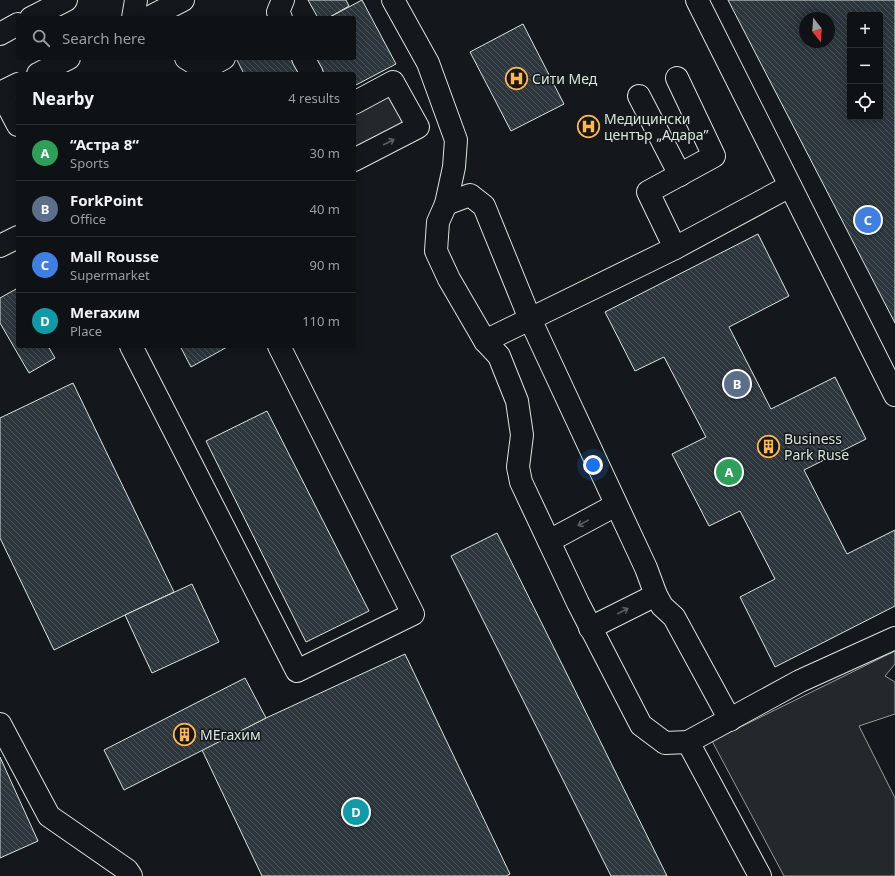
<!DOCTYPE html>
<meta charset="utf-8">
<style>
:root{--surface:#0f1215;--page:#181b1e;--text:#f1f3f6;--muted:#9b9ea0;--line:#2f3234;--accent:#ffb74d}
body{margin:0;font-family:"Noto Sans",sans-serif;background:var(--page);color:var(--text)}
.controls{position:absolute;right:12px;top:12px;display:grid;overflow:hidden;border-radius:4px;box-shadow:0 2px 10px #0003}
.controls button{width:36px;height:36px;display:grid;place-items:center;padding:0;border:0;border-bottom:1px solid var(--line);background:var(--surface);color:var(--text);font:20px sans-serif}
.compass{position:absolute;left:799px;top:12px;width:36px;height:36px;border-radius:50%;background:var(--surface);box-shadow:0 2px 10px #0003;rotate:163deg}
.you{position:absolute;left:593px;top:465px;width:14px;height:14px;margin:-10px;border:3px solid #fff;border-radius:50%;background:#1a73e8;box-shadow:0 0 0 6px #1a73e833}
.badge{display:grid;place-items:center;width:26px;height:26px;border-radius:50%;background:var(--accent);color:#fff;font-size:13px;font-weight:700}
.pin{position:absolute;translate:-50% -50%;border:2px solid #fff;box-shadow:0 1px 4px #0006}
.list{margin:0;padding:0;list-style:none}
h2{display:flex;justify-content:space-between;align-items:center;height:52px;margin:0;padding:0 16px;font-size:17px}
h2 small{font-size:13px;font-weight:400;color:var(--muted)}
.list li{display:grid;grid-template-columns:26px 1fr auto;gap:12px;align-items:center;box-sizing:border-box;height:56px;padding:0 16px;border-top:1px solid var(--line)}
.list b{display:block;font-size:15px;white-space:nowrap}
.list p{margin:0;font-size:13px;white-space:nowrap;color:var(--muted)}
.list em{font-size:13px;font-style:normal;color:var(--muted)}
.icon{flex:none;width:22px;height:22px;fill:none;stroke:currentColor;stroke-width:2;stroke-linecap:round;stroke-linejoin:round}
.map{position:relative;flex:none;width:895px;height:876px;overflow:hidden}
.search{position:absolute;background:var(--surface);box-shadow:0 2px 10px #0003;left:16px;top:16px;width:340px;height:44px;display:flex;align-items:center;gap:10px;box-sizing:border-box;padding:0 14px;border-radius:4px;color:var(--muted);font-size:15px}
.panel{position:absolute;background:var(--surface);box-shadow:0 2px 10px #0003;left:16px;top:72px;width:340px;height:276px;border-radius:4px}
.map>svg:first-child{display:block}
.parking{fill:#24282b;stroke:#939e99}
.building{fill:url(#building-back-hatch);stroke:#d8e6dc;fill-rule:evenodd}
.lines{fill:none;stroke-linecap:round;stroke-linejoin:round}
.minor-casing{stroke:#d8e6dc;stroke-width:24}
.major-casing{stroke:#d8e6dc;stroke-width:24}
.minor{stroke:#14181c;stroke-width:22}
.major{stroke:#14181c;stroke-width:22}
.oneway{stroke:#59605f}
.labels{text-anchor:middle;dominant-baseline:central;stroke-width:3;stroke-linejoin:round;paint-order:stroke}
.poi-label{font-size:14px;fill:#d8e6dc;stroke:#14181c;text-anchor:start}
</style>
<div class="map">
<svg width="895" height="876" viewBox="0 0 895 876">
<defs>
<pattern id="building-back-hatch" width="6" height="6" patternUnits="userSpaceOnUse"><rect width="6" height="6" fill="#2c363c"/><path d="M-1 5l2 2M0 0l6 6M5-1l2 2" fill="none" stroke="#4a5358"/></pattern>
</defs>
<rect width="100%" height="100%" fill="#14181c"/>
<g class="parking">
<path d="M400,76L426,130L354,165V98Z"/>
<path d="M895,651V664L885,676L895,682V714L859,726L895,798V876H784L712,741Z"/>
</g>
<g class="building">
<path d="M308,0H346L349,6L328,18H318Z"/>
<path d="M362,0L396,64L354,86V74H244L236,58H354V18H328Z"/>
<path d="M728,0H895V323ZM850,15H880V117H850ZM805,18H829V42H805Z"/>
<path d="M523,24L564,104L511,131L470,52Z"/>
<path d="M758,234L789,296L729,327L771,409L835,377L866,439L804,470L847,554L895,530V606L775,667L740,597L775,579L740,511L709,526L672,454L706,437L664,357L635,371L605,312Z"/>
<path d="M16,289L18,293V346H48L55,358L29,373L0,323V298Z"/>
<path d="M180,346H229L191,367Z"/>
<path d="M73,383L174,592L125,615L54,650L0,538V418Z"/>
<path d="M267,411L369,611L306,642L206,441Z"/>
<path d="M497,533L667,876H611L451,556Z"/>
<path d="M192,584L219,642L152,673L125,615Z"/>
<path d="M405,654L510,874L506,876H262L202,750L266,718Z"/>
<path d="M245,678L266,718L124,790L104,750Z"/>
<path d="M0,757L38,841L0,858Z"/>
</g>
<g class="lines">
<defs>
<g id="minor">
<path d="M393,0L428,63L456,140L454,167L446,204L438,222L436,251L449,279L485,341L499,356L517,401L522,435L518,467L521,482L578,603L641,725L665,743L688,742L800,681L895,638"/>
<path d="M697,0L895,395"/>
<path d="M133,18L136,0"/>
<path d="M281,18L278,12L283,0"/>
<path d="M186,58L204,69L207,74"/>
<path d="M303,58L312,74"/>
<path d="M204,69L224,58"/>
<path d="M1,93L18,125"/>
<path d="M639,96L680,175"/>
<path d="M354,103L393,82L418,127L354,160"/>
<path d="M446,204L470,195L484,206L530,319L646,568L656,595L662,606L674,617L730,720"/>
<path d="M0,246L18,237"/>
<path d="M675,248L648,192L714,156L677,78"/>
<path d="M485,341L675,248L790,186"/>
<path d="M131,346L297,671L413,614L279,346"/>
<path d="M549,541L616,505"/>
<path d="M590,628L656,595"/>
<path d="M0,724L49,816L127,870L131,876"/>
<path d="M688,742L760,876"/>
</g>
<g id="major">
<path d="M31,18L66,0"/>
<path d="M148,18L183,0"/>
<path d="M0,34L18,24"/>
<path d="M38,74L69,58"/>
<path d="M0,93L18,84"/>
</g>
</defs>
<use href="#minor" class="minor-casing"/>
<use href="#major" class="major-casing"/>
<use href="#minor" class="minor"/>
<use href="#major" class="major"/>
</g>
<defs><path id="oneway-shaft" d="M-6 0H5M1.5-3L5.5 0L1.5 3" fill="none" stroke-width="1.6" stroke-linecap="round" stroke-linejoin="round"/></defs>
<g class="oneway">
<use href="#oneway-shaft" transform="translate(389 142) rotate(-27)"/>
<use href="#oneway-shaft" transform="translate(583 523) rotate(152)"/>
<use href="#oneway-shaft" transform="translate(623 611) rotate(-27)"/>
</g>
<defs>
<symbol id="hospital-ring" viewBox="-11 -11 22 22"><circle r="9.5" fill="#14181c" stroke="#ffb74d" stroke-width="1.5"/><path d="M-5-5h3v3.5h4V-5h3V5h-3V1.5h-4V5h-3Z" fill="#ffb74d"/></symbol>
<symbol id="building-ring" viewBox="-11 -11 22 22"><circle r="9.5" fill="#14181c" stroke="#ffb74d" stroke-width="1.5"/><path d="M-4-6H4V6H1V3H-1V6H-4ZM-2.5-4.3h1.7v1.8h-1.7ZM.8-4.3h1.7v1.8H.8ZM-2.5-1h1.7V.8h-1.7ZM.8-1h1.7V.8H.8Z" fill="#ffb74d"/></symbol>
</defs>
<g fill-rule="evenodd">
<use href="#hospital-ring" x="504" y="66" width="25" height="25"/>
<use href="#hospital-ring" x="576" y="114" width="25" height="25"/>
<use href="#building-ring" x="756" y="434" width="25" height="25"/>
<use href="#building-ring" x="172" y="722" width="25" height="25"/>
</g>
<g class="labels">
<g class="poi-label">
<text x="532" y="78">Сити Мед</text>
<text x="604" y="118">Медицински<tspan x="604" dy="16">център „Адара”</tspan></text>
<text x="784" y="438">Business<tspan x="784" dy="16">Park Ruse</tspan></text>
<text x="200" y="734">МЕгахим</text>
</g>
</g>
</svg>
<div class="controls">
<button>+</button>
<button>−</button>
<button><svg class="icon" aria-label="locate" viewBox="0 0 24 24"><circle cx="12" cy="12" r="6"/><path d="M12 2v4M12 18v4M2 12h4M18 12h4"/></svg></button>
</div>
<svg class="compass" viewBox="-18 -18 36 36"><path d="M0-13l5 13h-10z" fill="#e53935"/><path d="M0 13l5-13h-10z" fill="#9b9ea0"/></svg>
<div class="you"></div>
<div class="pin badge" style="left:729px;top:472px;background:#2e9e5b">A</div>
<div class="pin badge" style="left:737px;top:384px;background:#5c6f8a">B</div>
<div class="pin badge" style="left:868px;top:220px;background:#3f7fe0">C</div>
<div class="pin badge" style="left:356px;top:812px;background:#0f9aa8">D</div>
<div class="search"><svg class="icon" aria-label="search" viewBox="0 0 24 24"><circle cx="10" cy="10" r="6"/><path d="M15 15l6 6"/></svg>Search here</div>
<section class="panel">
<h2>Nearby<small>4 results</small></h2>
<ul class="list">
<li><span class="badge" style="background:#2e9e5b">A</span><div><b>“Астра 8“</b><p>Sports</p></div><em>30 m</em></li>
<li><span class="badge" style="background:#5c6f8a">B</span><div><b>ForkPoint</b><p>Office</p></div><em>40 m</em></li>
<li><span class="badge" style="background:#3f7fe0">C</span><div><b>Mall Rousse</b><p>Supermarket</p></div><em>90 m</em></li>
<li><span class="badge" style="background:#0f9aa8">D</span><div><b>Мегахим</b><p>Place</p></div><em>110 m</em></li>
</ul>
</section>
</div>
